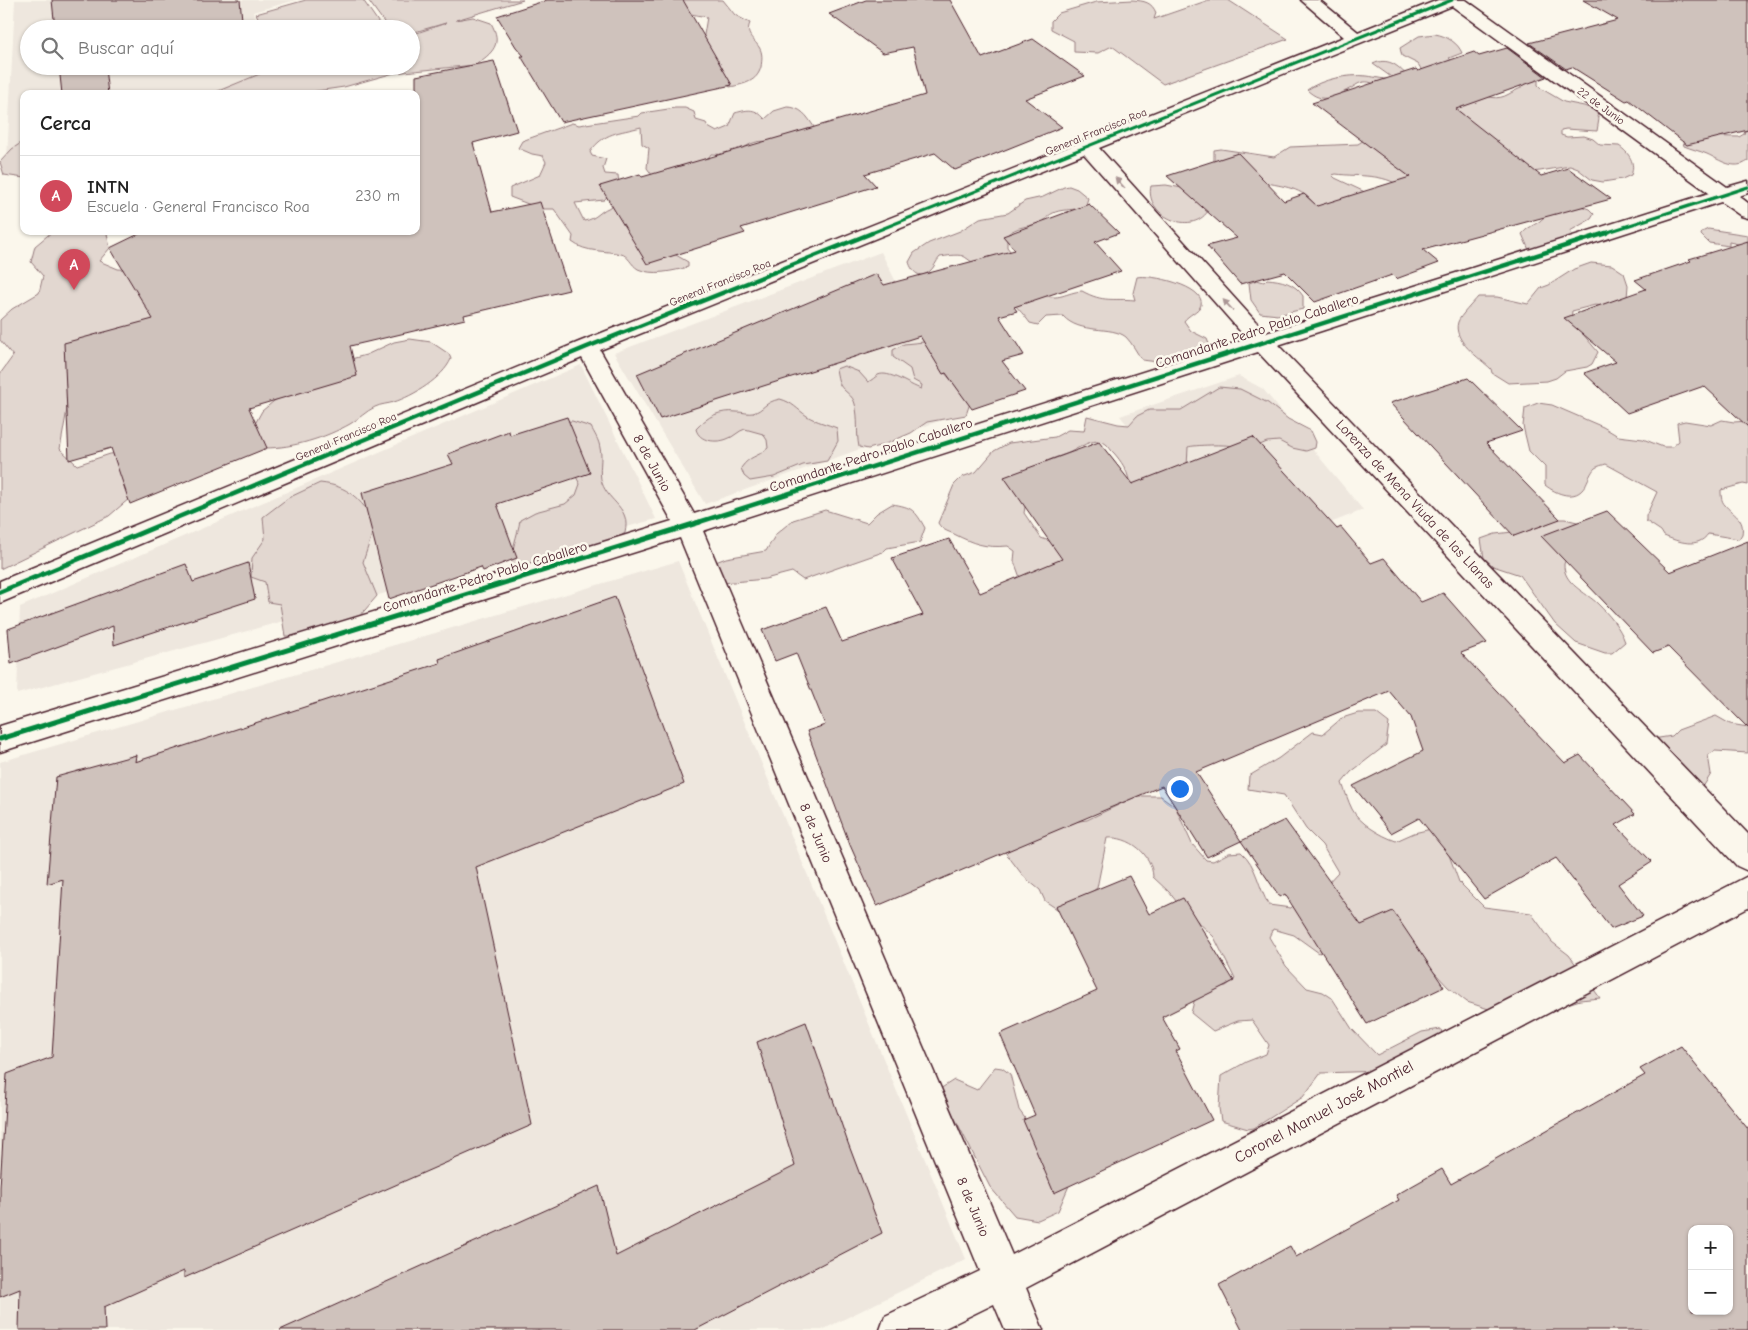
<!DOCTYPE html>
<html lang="es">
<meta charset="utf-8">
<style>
:root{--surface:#fff;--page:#f6f6f6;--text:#222;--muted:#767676;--line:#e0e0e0;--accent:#d1495b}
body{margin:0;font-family:"Comic Neue",sans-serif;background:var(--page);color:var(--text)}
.controls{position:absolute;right:15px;bottom:15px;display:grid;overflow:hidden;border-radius:10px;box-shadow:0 1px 4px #0004}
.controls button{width:45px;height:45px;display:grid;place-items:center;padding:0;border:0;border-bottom:1px solid var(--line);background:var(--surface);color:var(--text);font:25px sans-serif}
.you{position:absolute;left:1179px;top:788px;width:18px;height:18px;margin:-12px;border:4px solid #fff;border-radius:50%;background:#1a73e8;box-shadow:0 0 0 8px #1a73e833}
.badge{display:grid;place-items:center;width:32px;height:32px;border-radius:50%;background:var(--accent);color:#fff;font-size:16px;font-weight:700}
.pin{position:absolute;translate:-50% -41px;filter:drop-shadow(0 1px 2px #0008)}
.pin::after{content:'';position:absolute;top:26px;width:18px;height:15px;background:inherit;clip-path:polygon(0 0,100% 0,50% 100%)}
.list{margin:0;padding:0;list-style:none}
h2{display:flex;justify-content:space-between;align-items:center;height:65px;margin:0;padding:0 20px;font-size:21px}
h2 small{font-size:16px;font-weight:400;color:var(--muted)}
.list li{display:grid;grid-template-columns:32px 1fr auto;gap:15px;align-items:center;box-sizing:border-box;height:80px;padding:0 20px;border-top:1px solid var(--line)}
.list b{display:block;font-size:19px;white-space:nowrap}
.list p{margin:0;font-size:16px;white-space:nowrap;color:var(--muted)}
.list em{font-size:16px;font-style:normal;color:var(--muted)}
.icon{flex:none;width:28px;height:28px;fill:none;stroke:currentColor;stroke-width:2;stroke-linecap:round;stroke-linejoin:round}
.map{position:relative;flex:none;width:1748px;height:1330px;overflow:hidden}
.search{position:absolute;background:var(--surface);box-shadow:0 1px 4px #0004;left:20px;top:20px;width:400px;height:55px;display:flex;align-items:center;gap:12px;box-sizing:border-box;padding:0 18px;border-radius:28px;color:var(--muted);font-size:19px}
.panel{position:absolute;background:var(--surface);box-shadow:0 1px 4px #0004;left:20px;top:90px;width:400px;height:145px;border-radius:10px}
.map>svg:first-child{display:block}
.built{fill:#eee7de}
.green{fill:#e2d7d0;stroke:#967b7e}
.building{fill:#cfc2bc;stroke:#4a1f2b;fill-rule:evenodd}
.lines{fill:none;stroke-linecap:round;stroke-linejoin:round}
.minor-casing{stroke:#4a1f2b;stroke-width:3}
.minor{fill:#fbf7ec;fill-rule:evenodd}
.cycleway-far2-casing{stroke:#fbf7ec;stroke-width:5}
.cycleway-far1-casing{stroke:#fbf7ec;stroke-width:7}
.cycleway-casing{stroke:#fbf7ec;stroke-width:8}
.cycleway-far2{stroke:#00873e;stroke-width:3}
.cycleway-far1{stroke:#00873e;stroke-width:4.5}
.cycleway{stroke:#00873e;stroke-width:5}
.oneway{fill:#ab9695}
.labels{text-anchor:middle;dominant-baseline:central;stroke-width:5;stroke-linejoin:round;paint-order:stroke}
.far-street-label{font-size:11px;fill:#4a1f2b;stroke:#fbf7ec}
.street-label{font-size:14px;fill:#4a1f2b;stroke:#fbf7ec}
.near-street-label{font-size:16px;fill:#4a1f2b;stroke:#fbf7ec}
</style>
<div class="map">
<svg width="1748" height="1330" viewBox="0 0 1748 1330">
<rect width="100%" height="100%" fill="#fbf7ec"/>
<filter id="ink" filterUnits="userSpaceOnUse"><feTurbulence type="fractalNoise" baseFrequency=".02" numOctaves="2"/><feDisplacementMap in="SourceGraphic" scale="10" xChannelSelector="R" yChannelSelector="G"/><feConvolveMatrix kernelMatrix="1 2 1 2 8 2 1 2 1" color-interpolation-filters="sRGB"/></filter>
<g filter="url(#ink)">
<g class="built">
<path d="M15,0H296L253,12L261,29H29V66H279L285,78L231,94H24V154L7,159Z"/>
<path d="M881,252L962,413L705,504L614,353Z"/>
<path d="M581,365L656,519L17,694L20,607Z"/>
<path d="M1239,376L1263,389L1363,510L1238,560L1120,416Z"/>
<path d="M678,561L966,1259L822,1330H0V762Z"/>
</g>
<g class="green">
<path d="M306,0H363L383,29H265L256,14Z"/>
<path d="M368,0H523L456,20L473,17L491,23C503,44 493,53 475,65L394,73L344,87L297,94H211L262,73L287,68V66L307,69L318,66H411V35L446,23L411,33V29H389Z"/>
<path d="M615,0H723L735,15L750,23C745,35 753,38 759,47C763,53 762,60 761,67C757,82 744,84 730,87L723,82L722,69L720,63L708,53L703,41L707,17Z"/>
<path d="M1133,0C1144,1 1152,2 1156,13L1154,19L1209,0H1228L1288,39L1163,84L1112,46L1098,53L1074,52V41L1051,29V21L1059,13L1096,2Z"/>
<path d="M1435,34C1447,36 1458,43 1462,53L1449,58L1485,96C1504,101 1506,94 1521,88L1520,81L1538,76V85L1542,89L1564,102L1584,106L1596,111L1599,119L1597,131L1566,129L1561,130V135L1567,137L1584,136L1593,139L1600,145L1619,146C1629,153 1636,163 1631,175L1622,179L1603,182L1592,180L1578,169L1570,166L1540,171L1402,187C1381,173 1360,177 1336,174L1332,175L1335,178L1367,193L1317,208C1306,189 1287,187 1267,183C1249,180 1232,172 1214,166V150L1221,149L1274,157L1290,147L1358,144L1364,140L1383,88C1377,85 1370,81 1364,82C1360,82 1356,85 1353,87C1335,97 1323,105 1307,90C1322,79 1348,74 1367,76C1376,77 1384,80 1394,79L1373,64C1387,57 1398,65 1407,76L1423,72L1418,64L1402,56L1400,48L1419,36Z"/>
<path d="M787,107C801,107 807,116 814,127L790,145C765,141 755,136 736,155L711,154L704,164L652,175L647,168L649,148L642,144L641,127C619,133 604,132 590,152L592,156L606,159L603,168L605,174L618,175L619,184L604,200L575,203L584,221C598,219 600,209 614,206L657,244L688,262V267C674,271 652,276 638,269C631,265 628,255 621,254C605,250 586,253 572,242L573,236L554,209H541L510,197V188L540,175L546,162L543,156L532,154L518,148L522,141L572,123L579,125L639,116L642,113L675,108H685L694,112L696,120L706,123L708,127L717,132L729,127L735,113C749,109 755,108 765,119L774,111Z"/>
<path d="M1748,122V161C1734,171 1720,160 1707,154C1700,151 1691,149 1684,146L1681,136L1739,137L1744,134Z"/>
<path d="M24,141V178L4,175L0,162L12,149Z"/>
<path d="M1166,185L1182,188L1208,211C1191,237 1144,215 1151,186Z"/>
<path d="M1069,186L1077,189L1088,198L1085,208C1069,211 1051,207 1043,223C1031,226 1016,226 1007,235V247L1043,294C1057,302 1067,292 1082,291C1104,303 1112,298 1135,300L1133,293L1137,277C1150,274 1206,286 1201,305C1199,311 1188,315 1184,321L1191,331L1207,339L1215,359L1179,367L1166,363L1142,360C1137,353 1132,343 1126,337C1111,325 1080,335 1063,316L1046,317L1038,325L1030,323C1021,310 976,262 963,256C957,254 947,256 940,257C936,261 934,268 930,271C920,280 912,272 909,262L914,253L929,243L960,231L980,218L1008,213L1025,201L1043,197L1064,187Z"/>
<path d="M1581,206L1589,209L1594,214L1591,219L1570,231L1575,241L1529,250L1522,234C1530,224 1540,225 1547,213Z"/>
<path d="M1708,229L1748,235V246L1729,242V246L1709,243L1701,235L1702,232Z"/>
<path d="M53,231H110L107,234L110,248L99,261L118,269L146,271L266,242L72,381L60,449L77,465L110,454L143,451L137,492L109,516L0,569V374L13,356L0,340V320L12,309L39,293L43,276L31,262L35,246Z"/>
<path d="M1591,263L1612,265L1624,273L1628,285L1627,298L1605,306L1595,305L1572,311L1571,320L1598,352L1592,364L1587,367L1565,371L1556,378L1547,381L1508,383L1492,373L1491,369C1480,358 1452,341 1458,322C1460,316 1473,303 1478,297H1497L1528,304L1541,288L1549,285L1574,269Z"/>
<path d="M1267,279C1281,280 1295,283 1303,296V309L1278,315L1260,313L1251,300L1249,283L1257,280L1264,282Z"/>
<path d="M410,339L431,342L449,354L451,359C443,378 413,396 394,402C388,404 381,404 375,407C366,411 359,419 350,424C325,438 293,448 265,448L250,427L256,422L262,411L274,401L351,359L366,355L394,342Z"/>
<path d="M924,342L932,344L945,373L970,403L966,415L927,422L911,433L883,445L868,449L859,447C856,433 859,419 855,404C853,395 844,392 840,385C838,381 837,374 836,369L844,366L859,372L868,382C872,380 875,377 878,375C889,370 909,385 921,389L922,385L913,380L910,369L893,357V350L904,344Z"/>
<path d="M1219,387L1240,389L1268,403L1288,419L1311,431L1316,442L1315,448L1306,451L1292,448L1279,441L1267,442L1248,450C1242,450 1238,447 1232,446C1227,444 1194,445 1188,447L1185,505L1127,482L1129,480C1127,470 1121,461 1114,453C1111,451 1109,446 1106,444C1094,435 1077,450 1066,454C1051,459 1044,461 1031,471L1024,513L1041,538L1052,542L1071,559L1022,583L1014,561L1015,551L1008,546C985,548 974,544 954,534C947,531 942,530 938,523L954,485L962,477L976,472L994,451L1009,443L1055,437L1068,430L1084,431L1087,416L1118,424L1129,425L1137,416L1149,410H1181Z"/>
<path d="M780,399C792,402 798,410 807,416C817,422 827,424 837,428L838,441L827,461L803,465L774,477L750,481L744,476L741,468C750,455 757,458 768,448L767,440L763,434L745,429C738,431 734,437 727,439C717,443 699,442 696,429C708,416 719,410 737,412C743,412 748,414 753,413C764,410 764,402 780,399Z"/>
<path d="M1538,403L1552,405L1603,427L1618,436L1643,439L1663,447H1672L1679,441L1677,423L1685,421L1711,425L1722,420L1734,422L1748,421V485L1743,484L1721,490C1721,495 1721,501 1725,505C1733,515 1745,518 1742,534L1739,539L1708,534C1698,549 1679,542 1664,536L1661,531L1646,521V516L1657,492L1606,464C1603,465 1598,466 1595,468C1591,472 1588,480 1585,486C1576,502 1556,494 1545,485V467L1529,451L1523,426L1525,408Z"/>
<path d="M572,421L591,427C594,433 599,440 600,448C603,459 598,471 602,483C609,503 631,507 625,533C605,548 595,542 574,548C551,555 537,572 512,565C510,552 518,535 520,520L535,512L565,504L576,495L580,484L575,475L561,422Z"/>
<path d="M320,483C350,486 359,499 376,522L363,562L377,596L353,624L312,636H285L280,604L268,602L265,582L251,577L252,558L265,539L263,517L288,498Z"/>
<path d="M892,504C912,507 915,510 925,528L920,542L887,548L883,552L803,580L792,572L765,579L723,583L713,563L726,558L766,551L776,534L793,520L825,510L867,523L877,513Z"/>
<path d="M1558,519H1565L1581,523L1564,564C1563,584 1586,592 1598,604C1609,615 1620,627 1625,642L1612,653H1605L1576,643L1555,624L1520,575L1493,566L1484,558L1481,539L1495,534L1530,530Z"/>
<path d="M1358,713H1376L1389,723L1386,745L1351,772L1342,783C1345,791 1348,801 1352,809C1359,823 1381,836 1396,841L1414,833L1431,829L1449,855L1459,882L1484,907L1531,913L1552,942L1569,955L1600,998L1580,1000L1558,1007L1501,1013L1467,1002L1448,987L1435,973L1413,955L1342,945L1319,953L1294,935L1273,929L1269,937L1286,966L1307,988L1323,992L1332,998L1352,1029L1377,1055L1422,1032L1441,1029L1444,1046L1382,1071L1321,1073L1303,1097L1254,1128L1248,1129L1221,1121L1219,1108L1221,1076L1246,1062L1266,1054L1269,1045L1252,1020L1238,1021L1213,1031L1191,1013L1197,990L1226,986L1235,979L1214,937L1193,917L1183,910L1169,892L1153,877C1152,854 1130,836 1107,838L1097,888L1066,911L1057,909L1045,901L1040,890L1024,877L1005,852L1064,823L1087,820L1137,796H1161L1175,806L1192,844L1206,860L1213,861L1229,853L1241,852C1257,865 1258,888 1269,905L1291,908L1306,893L1326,885L1338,872L1322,845L1306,829L1284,795L1248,789L1249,776L1279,758L1313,732L1323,734L1342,718Z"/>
<path d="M1716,716L1730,724L1748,727V753L1715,751L1708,755L1711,774L1703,787L1691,788L1646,740L1672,736L1678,730Z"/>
<path d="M995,1067L1002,1068L1010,1074L1019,1110L1071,1181L1058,1211L1038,1220L1015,1216L990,1187L940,1089L954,1080L977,1090Z"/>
</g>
<g class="building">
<path d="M52,0H240L243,29H55Z"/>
<path d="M547,0H683L732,85L561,122L521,56H524L516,47L497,16Z"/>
<path d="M866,0H950L982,58L1033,39L1085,76L1025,99L1062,127L955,170L935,153L865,174L876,186L741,228L745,233L647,264L600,186L640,174L642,177L925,95L913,47L883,53L829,14Z"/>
<path d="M1583,0H1748V130L1687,145L1629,100L1626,101L1572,67L1566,69L1529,43L1618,20Z"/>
<path d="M1507,48L1546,77L1456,109L1541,176L1568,168L1611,199L1423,250L1439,263L1396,279L1392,275L1315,302L1285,272L1240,284L1207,246L1237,238L1167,176L1238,153L1284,201L1304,194L1317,206L1410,177L1312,103L1416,69L1418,71L1474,52L1479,56Z"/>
<path d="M494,61L517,131L473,143L492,212L540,202L569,290L464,315L465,319L350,346L357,376L249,408L267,448L130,504L111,448L69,460L64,343L153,319L110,248L145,231H416V76Z"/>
<path d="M59,66H114L105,68L108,94H62Z"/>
<path d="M1089,204L1119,233L1095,242L1121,271L1014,307L1017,311L999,316L1024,355L1002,361L1025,391L972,409L946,373L943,374L920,336L660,419L637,374L876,274L884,285L1015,250L1003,236Z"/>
<path d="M1748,241V427L1704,386L1627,413L1584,373L1616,362L1564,318L1646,289L1635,280L1691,261L1689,259Z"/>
<path d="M1468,378L1522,431L1486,443L1560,519L1514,536L1390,403Z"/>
<path d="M567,417L590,473L497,504L517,558L483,571L481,567L389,599L362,493L453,464L448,454L509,431L510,435Z"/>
<path d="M1253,437L1337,529L1341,527L1371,563L1384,558L1421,602L1443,593L1487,643L1461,653L1565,763L1580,755L1635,814L1616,825L1652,862L1618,884L1643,916L1611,929L1556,858L1484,899L1419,818L1391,833L1353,786L1423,751L1411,717L1389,691L1196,772L1241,841L1207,857L1162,786L877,906L850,845L807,731L825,725L796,653L775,661L762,630L826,607L842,642L923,615L892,558L949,539L980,593L1062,559L1004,477L1099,442L1132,484Z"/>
<path d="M1607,511L1670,572L1748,541V728L1668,647L1653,653L1541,536Z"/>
<path d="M248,563L255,599L114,645L113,626L11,664L8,629L186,564L193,582Z"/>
<path d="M615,597L684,784L476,867L532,1125L184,1278V1271L104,1307L105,1330H19L20,1289L0,1297V1187L7,1074L52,1057L63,879L47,884L56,777L136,755L135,762L440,663L439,659Z"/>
<path d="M1285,820L1361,925L1393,911L1444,987L1367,1024L1285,894L1280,897L1241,841Z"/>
<path d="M1129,876L1149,914L1183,898L1234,981L1162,1017L1180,1049L1176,1051L1212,1120L1054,1193L1023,1120L1035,1115L1000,1034L1097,991L1056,906Z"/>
<path d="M806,1022L848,1143L882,1233L695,1330H280L599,1186L616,1256L795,1166L757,1042Z"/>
<path d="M1681,1046L1748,1129V1330H1242L1219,1285L1290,1246L1296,1257L1399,1200L1396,1195L1442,1169L1451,1184L1645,1075L1640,1069ZM1692,1229H1729V1311H1692Z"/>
</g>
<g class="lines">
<defs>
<path id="minor" d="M1301,0H1319L1358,32L1438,0H1466L1727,187L1748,181V193L1739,196L1748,203V218L1741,216L1721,202L1278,345L1748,834V871L1737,866L1258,352L703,531L1012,1255L1748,876V908L1026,1288L1043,1330H1005L994,1304L941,1330H880L885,1316L980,1271L680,538L0,752V726L672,521L582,358L0,603V581L579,342L1344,37ZM1452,6L1709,193L1266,333L1099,148ZM1084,154L1247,339L694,514L600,350Z"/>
</defs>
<use href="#minor" class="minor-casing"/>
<use href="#minor" class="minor"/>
<defs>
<g id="cycleway-far2">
<path d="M869,234L1452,0"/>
<path d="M1602,234L1748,187"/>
</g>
<g id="cycleway-far1">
<path d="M164,523L587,347L872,233"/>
<path d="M696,523L1606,233"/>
</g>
<g id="cycleway">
<path d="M0,592L167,522"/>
<path d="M0,739L700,522"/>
</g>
</defs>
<use href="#cycleway-far2" class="cycleway-far2-casing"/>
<use href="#cycleway-far1" class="cycleway-far1-casing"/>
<use href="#cycleway" class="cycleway-casing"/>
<use href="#cycleway-far2" class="cycleway-far2"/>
<use href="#cycleway-far1" class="cycleway-far1"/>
<use href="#cycleway" class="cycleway"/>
</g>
<defs><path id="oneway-solid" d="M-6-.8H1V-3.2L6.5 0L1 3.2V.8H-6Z" transform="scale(1.25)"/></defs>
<g class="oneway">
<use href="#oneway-solid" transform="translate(1120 183) rotate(-132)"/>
<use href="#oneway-solid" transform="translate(1228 305) rotate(-132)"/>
</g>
</g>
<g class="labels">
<g class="far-street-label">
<text transform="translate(1601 106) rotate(36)">22 de Junio</text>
<text transform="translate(1096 132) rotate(-22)">General Francisco Roa</text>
<text transform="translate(720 283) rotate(-22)">General Francisco Roa</text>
<text transform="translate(346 437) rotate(-23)">General Francisco Roa</text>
</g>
<g class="street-label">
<text transform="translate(1257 331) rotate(-18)">Comandante Pedro Pablo Caballero</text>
<text transform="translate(871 455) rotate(-18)">Comandante Pedro Pablo Caballero</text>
<text transform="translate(652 463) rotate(61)">8 de Junio</text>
<text transform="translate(1415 504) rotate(47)">Lorenza de Mena Viuda de las Llanas</text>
<text transform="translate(485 577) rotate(-17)">Comandante Pedro Pablo Caballero</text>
<text transform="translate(816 833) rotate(67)">8 de Junio</text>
<text transform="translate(973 1207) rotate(67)">8 de Junio</text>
</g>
<g class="near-street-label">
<text transform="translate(1324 1112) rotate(-28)">Coronel Manuel José Montiel</text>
</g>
</g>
</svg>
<div class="controls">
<button>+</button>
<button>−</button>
</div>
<div class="you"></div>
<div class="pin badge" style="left:74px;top:290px">A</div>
<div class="search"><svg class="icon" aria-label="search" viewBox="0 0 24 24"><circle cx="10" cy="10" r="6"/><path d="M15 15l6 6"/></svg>Buscar aquí</div>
<section class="panel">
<h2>Cerca<small></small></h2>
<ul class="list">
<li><span class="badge">A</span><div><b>INTN</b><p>Escuela · General Francisco Roa</p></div><em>230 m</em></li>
</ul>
</section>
</div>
